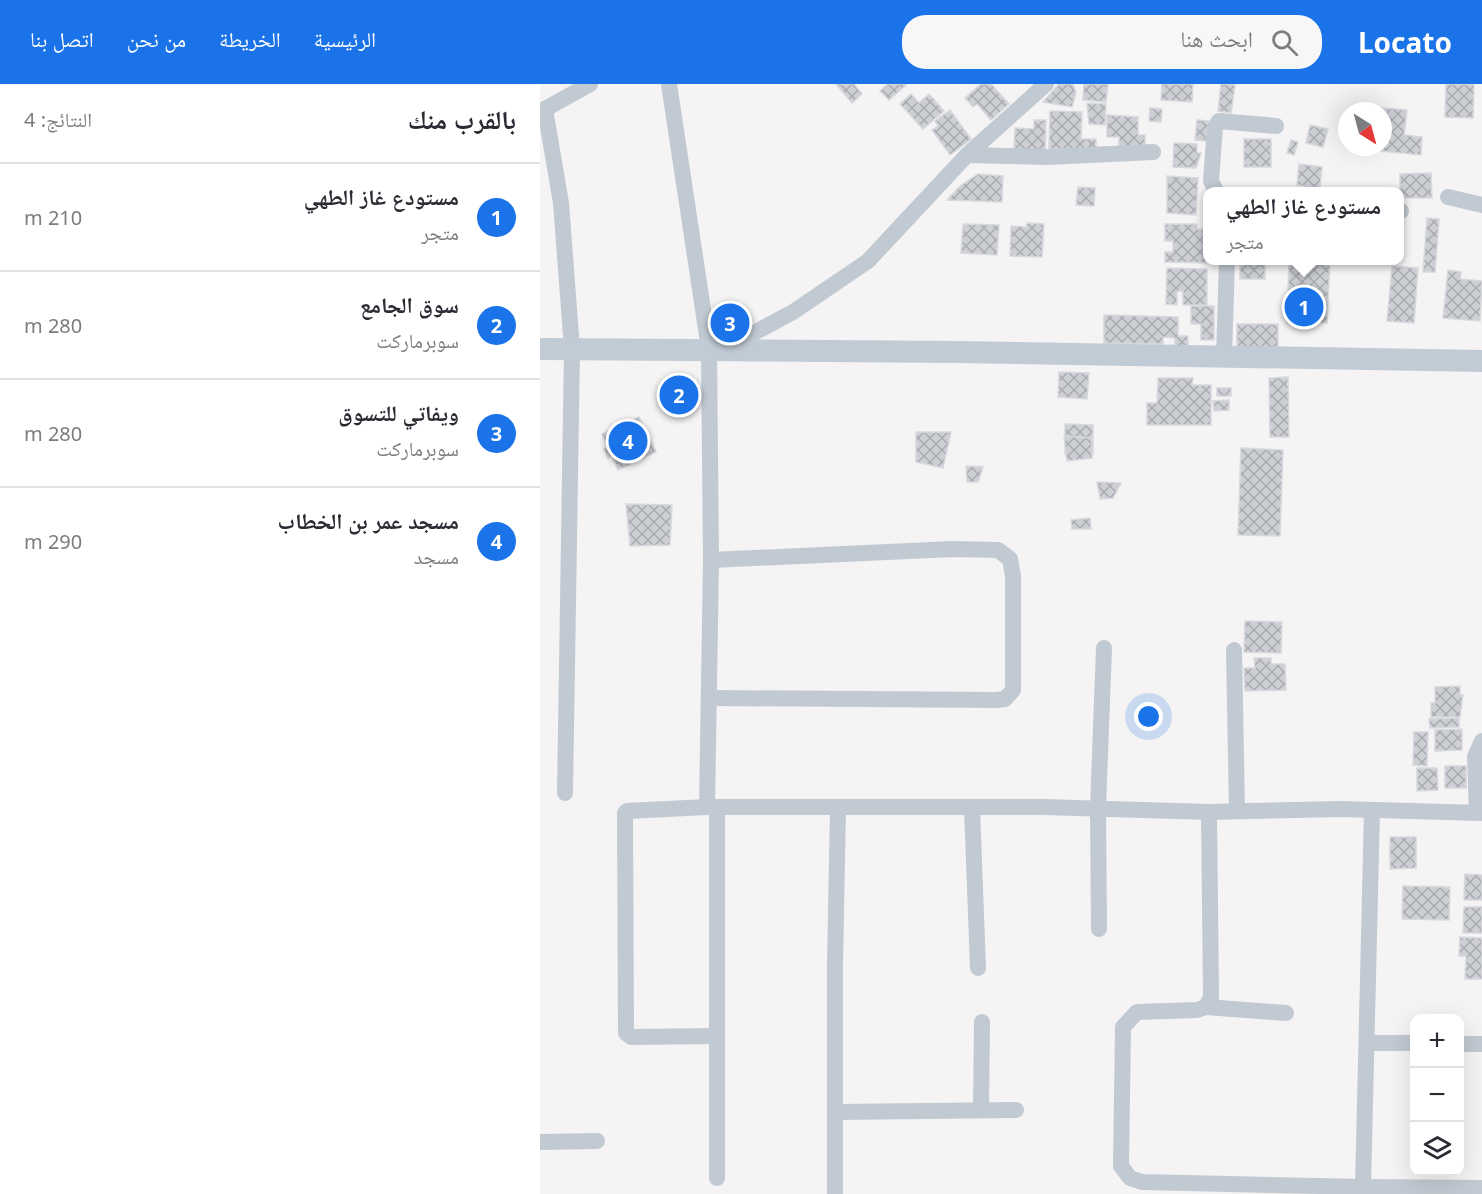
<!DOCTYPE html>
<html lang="ar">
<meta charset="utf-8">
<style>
:root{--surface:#fff;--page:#f7f7f7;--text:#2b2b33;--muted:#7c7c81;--line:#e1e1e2;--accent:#1a73e8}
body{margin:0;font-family:"Noto Sans","Noto Naskh Arabic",sans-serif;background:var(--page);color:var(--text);direction:rtl}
.controls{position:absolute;right:18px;bottom:18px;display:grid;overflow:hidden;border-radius:12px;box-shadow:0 6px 24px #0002}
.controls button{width:54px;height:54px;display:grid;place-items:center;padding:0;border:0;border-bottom:2px solid var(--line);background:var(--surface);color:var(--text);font:30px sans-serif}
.compass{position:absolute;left:798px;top:18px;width:54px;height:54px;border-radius:50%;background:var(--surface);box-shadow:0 6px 24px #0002;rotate:144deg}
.you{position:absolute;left:609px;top:633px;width:21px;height:21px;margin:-15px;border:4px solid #fff;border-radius:50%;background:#1a73e8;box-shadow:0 0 0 9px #1a73e833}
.badge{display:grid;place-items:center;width:39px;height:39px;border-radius:50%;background:var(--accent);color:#fff;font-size:20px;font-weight:700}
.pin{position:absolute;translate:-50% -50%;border:3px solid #fff;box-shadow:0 2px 6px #0006}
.popup{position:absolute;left:663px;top:103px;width:201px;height:78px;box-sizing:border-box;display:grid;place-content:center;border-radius:12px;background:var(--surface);filter:drop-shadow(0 2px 4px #0005);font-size:20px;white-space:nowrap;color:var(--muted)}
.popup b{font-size:22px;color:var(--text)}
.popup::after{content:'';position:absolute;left:50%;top:100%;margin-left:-12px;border:12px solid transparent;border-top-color:var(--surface)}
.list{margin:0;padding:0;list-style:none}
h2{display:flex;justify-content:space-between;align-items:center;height:78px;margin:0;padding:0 24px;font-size:26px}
h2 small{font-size:20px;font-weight:400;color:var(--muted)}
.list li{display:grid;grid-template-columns:39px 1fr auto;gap:18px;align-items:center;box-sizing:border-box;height:108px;padding:0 24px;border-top:2px solid var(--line)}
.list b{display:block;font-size:22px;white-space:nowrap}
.list p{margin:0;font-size:20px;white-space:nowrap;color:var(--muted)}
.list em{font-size:20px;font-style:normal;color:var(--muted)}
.icon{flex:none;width:33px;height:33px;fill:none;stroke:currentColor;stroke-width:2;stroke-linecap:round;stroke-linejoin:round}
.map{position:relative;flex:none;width:942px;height:1110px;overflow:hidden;direction:ltr}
header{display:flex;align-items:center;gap:36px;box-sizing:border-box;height:84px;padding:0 30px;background:var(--accent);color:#fff}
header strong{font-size:28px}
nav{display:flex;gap:33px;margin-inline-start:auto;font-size:21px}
.search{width:420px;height:54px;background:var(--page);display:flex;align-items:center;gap:15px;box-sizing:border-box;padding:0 21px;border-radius:24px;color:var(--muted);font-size:22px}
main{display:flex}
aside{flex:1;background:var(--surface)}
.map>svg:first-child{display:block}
.building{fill:url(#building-cross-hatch);stroke:#d7d9de;stroke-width:1.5}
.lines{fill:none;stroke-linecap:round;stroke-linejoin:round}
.street{stroke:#c1cad2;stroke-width:16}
.secondary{stroke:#c1cbd6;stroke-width:22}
</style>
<header>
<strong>Locato</strong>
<div class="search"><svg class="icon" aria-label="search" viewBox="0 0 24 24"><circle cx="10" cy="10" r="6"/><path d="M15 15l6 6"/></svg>ابحث هنا</div>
<nav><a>الرئيسية</a><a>الخريطة</a><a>من نحن</a><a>اتصل بنا</a></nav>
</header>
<main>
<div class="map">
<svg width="942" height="1110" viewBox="0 0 942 1110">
<defs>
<pattern id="building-cross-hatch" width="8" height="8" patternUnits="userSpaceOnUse" patternTransform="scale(1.5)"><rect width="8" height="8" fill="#cdcfd5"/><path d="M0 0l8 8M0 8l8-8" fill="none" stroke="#a8abb0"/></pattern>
</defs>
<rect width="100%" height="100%" fill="#f5f3f3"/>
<g class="building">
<path d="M296,0H314L322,10L312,19Z"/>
<path d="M348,0H365L366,1L349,16L340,7Z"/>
<path d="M441,0H451L469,20L451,36L437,20L433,23L425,14Z"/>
<path d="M519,0H533L536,9L532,23L503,18Z"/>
<path d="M544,0H568L566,18L543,16Z"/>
<path d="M622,0H653L652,18L621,16Z"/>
<path d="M681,0L695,1L691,29L678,27Z"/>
<path d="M906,0H934L933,34L905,33Z"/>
<path d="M371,10L379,19L389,10L404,27L383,45L360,20Z"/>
<path d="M547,19L566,20L565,41L549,40Z"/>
<path d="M831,23L867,26L864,51L882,53L881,71L830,66V63H843V27H831Z"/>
<path d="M610,24L622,25L621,38L609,37Z"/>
<path d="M410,26L431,55L410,71L392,46L398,42L395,37Z"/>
<path d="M510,27L542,28L541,55H556V65H509Z"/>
<path d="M567,31L598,33V51H605V63H579V53H567Z"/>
<path d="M494,36H506L505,68L474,67L475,44L494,45Z"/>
<path d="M657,36L668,37L666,57L655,56Z"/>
<path d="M770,41L788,45L783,63L766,59Z"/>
<rect x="704" y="55" width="27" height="28"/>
<path d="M751,56L758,58L754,71L747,69Z"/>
<path d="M634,59L657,60V69H661L656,84L633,83Z"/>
<path d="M759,80L782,83L780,104L757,101Z"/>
<path d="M891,89L892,114H860V90Z"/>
<path d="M438,90L463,92L462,118L407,116L420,102Z"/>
<path d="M627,92L658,94L656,131L627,129Z"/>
<path d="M538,103L555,104L554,122L536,121Z"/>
<path d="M887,134L899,135L895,188H883Z"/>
<path d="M487,139L504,140L502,173L470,172L471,142L486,143Z"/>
<path d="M423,140L459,141L457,171L421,169Z"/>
<path d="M625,140H657V145L666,146V179L625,178V168H633V157H625Z"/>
<path d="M790,176L787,239H747L749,177Z"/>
<rect x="700" y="177" width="25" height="18"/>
<path d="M852,182L878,184L874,239L847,237Z"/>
<path d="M627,184L667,185V221H643V207H637V221L626,220Z"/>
<path d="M908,186L921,188L920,195L942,197L940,237L903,234Z"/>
<path d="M651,222H674V256H661V240H651Z"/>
<path d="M564,231L638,233V252H648V267H635V254L623,253V260L564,259Z"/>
<rect x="697" y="240" width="41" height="26"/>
<path d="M519,288L549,289L547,315L518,313Z"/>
<path d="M748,293L749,353H730L729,294Z"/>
<path d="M618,294H653L652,301H671V341H607V319H617Z"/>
<rect x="677" y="304" width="14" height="8"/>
<path d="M689,316V326L674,327L673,317Z"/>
<path d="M99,333L116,368L78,386L72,372L68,374L64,365L68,363L62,350Z"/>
<path d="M525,340L553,341V370H525Z"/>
<path d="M376,348H411L403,384L376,378Z"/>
<path d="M524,352L552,354V374L527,377Z"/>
<path d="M701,364L743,366L740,452L698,451Z"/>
<path d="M426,382L443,383L438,398H427Z"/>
<path d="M557,398L581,399L573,414L560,415Z"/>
<path d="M86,420L132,421L130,461L90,462Z"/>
<path d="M550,434L551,445H532L531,436Z"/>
<path d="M705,537L742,538L741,569L704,568Z"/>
<path d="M714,574H731V580H745L746,606L705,607L704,584H715Z"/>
<path d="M920,602V611H923L920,633H891V619H895V603Z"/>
<path d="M919,634V643L890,644L889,635Z"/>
<path d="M922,645V666L895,667V646Z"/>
<path d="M874,648H888L887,682L873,681Z"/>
<rect x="905" y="682" width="21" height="22"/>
<path d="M877,684H897L898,706L877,707Z"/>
<path d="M850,753H876V784L850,785Z"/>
<path d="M925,790L942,791V816H924Z"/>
<path d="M863,802L910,803L909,836L862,835Z"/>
<path d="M924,823H942V849H923Z"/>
<path d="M920,853L942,854V895H925L926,872H919Z"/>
</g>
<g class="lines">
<g class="street">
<path d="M129,0L169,265L171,476L167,723"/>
<path d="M5,25L21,119L32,265L25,709"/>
<path d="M0,28L50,0"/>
<path d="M427,71L508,73L613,68"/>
<path d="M676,107L671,97L675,43L679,37L736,42"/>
<path d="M908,113L942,121"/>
<path d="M860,127H861"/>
<path d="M182,266L253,228L328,177L427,71L506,0"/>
<path d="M684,273L687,176"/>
<path d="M694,566L697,727"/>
<path d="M170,614L457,616L465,615L473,606V492L470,475L458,466L413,465L171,476"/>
<path d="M432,724L438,884"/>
<path d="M669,728L671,913L666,923L657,926L597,928L583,943L581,1082L590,1094L602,1098L823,1103L832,726"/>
<path d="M937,729L935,673L942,657"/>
<path d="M559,845L558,724L564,564"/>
<path d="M666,923L746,929"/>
<path d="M177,952L91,953L86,949L85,729L87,727L167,723H503L669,728L801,725L942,729"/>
<path d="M828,959H874"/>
<path d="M920,960H942"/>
<path d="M441,1026L442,938"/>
<path d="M295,1028L476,1026"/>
<path d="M0,1058L57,1057"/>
<path d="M177,1094V723"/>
<path d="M295,1110V880L298,724"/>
<path d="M823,1110V1103L942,1104"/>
</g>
<path class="secondary" d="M0,265L417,268L942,277"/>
</g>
</svg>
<div class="controls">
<button>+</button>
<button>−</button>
<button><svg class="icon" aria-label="layers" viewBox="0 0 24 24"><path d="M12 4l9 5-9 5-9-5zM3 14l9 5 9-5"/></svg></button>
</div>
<svg class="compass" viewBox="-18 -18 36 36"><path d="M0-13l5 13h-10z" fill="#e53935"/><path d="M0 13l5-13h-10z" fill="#7c7c81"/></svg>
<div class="you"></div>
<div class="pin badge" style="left:764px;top:223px">1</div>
<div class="popup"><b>مستودع غاز الطهي</b>متجر</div>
<div class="pin badge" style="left:139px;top:311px">2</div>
<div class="pin badge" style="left:190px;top:239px">3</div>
<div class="pin badge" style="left:88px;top:357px">4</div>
</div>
<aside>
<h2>بالقرب منك<small>النتائج: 4</small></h2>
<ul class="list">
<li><span class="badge">1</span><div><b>مستودع غاز الطهي</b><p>متجر</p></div><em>210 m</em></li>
<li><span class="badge">2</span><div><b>سوق الجامع</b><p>سوبرماركت</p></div><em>280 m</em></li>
<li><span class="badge">3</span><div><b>ويفاتي للتسوق</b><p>سوبرماركت</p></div><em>280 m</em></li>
<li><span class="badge">4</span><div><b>مسجد عمر بن الخطاب</b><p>مسجد</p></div><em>290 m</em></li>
</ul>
</aside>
</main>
